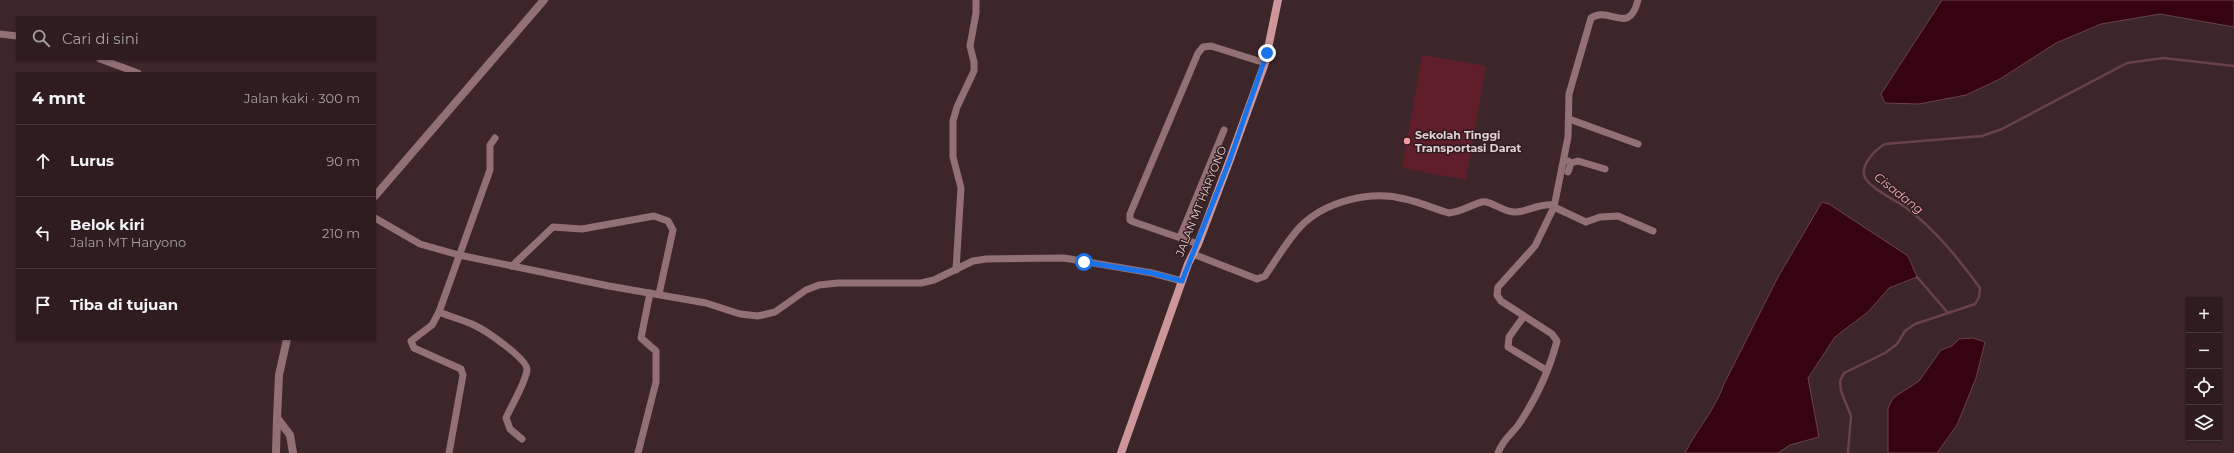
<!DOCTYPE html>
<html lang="id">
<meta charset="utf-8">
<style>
:root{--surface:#2e1c1f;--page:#362528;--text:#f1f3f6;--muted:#a7a1a4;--line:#493a3d}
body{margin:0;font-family:Montserrat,sans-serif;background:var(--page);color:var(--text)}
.controls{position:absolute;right:12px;bottom:12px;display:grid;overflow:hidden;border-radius:0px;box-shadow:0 1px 3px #0004}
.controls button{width:36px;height:36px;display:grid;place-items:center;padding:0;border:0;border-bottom:1px solid var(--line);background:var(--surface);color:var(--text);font:20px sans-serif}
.stop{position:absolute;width:12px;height:12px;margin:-9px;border:3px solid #1a73e8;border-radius:50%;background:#fff}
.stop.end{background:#1a73e8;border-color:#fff;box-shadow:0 1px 4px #0008}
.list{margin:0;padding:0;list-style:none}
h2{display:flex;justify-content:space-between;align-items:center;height:52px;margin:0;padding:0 16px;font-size:17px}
h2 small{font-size:13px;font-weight:400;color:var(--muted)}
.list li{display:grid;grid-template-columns:26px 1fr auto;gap:12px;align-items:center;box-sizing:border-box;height:72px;padding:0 16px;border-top:1px solid var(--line)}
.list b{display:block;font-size:15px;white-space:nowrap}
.list p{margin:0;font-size:13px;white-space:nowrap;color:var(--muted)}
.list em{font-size:13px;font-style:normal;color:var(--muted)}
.icon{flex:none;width:22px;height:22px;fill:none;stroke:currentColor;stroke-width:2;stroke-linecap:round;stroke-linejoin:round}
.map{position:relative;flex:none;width:2234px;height:453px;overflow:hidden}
.search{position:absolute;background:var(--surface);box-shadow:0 1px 3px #0004;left:16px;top:16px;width:360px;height:44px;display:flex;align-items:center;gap:10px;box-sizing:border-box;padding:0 14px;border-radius:0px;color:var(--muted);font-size:15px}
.panel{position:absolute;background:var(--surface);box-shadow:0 1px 3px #0004;left:16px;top:72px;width:360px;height:268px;border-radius:0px}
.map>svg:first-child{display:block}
.green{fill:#5f1e2a}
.water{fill:#360410;stroke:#69424a}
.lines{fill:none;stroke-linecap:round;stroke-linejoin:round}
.stream{stroke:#69424a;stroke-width:2.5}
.minor{stroke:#937074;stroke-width:7}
.tertiary{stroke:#937074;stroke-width:8}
.secondary{stroke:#cd969b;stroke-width:8}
.route{stroke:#1a73e8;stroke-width:5}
.poi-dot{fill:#f49aa5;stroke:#331c1f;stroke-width:1.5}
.labels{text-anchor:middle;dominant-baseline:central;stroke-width:3;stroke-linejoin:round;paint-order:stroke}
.poi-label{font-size:11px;font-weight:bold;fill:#e0d1d2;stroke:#331c1f;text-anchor:start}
.street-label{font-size:11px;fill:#e0d1d2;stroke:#331c1f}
.water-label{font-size:12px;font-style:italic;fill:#f2b0b7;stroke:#331c1f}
</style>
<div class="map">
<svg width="2234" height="453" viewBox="0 0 2234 453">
<rect width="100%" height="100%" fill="#3d2629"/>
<path class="green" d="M1422,55L1486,66L1466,180L1402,168Z"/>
<g class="water">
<path d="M1942,0H2234V27L2160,14L2101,24L2056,43L2000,79L1966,95L1919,104L1885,103L1881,94Z"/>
<path d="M1822,202L1829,204L1908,256L1917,277L1889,288L1868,312L1835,337L1808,378L1819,437L1790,445L1778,453H1685C1697,429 1715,410 1724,384L1778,277Z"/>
<path d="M1973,338L1985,342L1976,378L1957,425L1937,453H1888V408L1893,398L1919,381L1941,350L1952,346L1959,339Z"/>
</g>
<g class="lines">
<g class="stream">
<path d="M1917,277L1948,313"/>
<path d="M1848,453L1851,416L1841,391L1840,381L1844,373L1885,353L1897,344L1905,331L1915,324L1975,304L1979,297L1980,288C1958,258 1935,229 1905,207C1895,200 1867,187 1864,175C1862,163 1875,150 1885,144L1982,136L2002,129L2127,63L2163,58L2234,66"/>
</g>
<g class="minor">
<path d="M0,34L17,36"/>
<path d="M100,59L138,73"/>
<path d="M1569,119L1638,144"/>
<path d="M1571,163L1578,161L1605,169"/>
<path d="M1568,172L1571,163L1568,161"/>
<path d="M1554,207L1586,222L1600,217L1618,216L1653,231"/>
<path d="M375,218L420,244L459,255L609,286L706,303L740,314L758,316L775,312L806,290L819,285L838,283H921L934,280L973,261L986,259L1064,258L1152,273L1182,281"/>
<path d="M1180,237L1224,130"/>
<path d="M1198,244L1134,222L1130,220V214L1198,53L1203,47L1211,46L1265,63"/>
<path d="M1193,254L1257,279L1265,276C1276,260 1287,241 1300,227C1325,201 1371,190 1405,199C1420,202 1434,209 1449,213C1462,212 1470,205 1482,202C1490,200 1503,212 1514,212C1528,212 1539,203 1554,205"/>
<path d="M512,266L553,227L582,229L654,216L668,221L673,230L659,294"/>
<path d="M956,270L961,188L953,157V121L957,107L974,71V62L970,46L976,13V0"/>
<path d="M439,312C451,317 463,320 474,325C485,330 528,359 527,370C525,384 512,404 506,418L510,429L522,439"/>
<path d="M1524,316L1509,337L1508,347L1546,370"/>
<path d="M449,453L463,375L461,369L414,348L411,341L432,325L439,312L490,170V145L495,138"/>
<path d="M638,453L656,382V351L641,338L650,293"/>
<path d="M1498,453C1504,437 1513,434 1521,421C1536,398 1550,368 1557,341L1552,334L1501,301L1497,295L1498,287L1535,246L1554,207L1568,137L1569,94L1591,18C1609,5 1629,37 1638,0"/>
</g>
<g class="tertiary">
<path d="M375,196L544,0"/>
<path d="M277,418L279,375L287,339"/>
<path d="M276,453L277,418L290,435L293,453"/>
</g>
<path class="secondary" d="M1121,453L1188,264L1198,244L1229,162L1265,63L1278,0"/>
</g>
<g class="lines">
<path class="route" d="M1084,262L1152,273L1182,281L1229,162L1267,53"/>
</g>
<circle class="poi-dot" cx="1407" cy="141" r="4"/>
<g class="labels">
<g class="poi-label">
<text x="1415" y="135">Sekolah Tinggi<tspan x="1415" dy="13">Transportasi Darat</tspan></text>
</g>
<g class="street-label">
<text transform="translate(1201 201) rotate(-68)">JALAN MT HARYONO</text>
</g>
<g class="water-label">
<text transform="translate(1899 193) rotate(38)">Cisadang</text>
</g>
</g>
</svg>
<div class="controls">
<button>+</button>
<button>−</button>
<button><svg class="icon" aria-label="locate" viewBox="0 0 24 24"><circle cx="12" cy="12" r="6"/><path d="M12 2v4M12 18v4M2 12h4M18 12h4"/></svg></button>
<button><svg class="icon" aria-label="layers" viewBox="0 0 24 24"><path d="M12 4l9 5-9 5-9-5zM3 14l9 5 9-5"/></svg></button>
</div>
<div class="stop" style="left:1084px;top:262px"></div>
<div class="stop end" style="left:1267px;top:53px"></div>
<div class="search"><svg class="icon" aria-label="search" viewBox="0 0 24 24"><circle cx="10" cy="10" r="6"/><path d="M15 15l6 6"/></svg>Cari di sini</div>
<section class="panel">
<h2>4 mnt<small>Jalan kaki · 300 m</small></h2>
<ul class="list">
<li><svg class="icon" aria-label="ahead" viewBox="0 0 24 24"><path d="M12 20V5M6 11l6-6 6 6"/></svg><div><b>Lurus</b></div><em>90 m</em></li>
<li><svg class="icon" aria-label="left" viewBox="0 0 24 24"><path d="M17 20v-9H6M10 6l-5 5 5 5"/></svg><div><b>Belok kiri</b><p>Jalan MT Haryono</p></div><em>210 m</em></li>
<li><svg class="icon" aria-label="arrive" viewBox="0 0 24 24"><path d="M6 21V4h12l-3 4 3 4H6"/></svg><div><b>Tiba di tujuan</b></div></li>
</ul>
</section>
</div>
